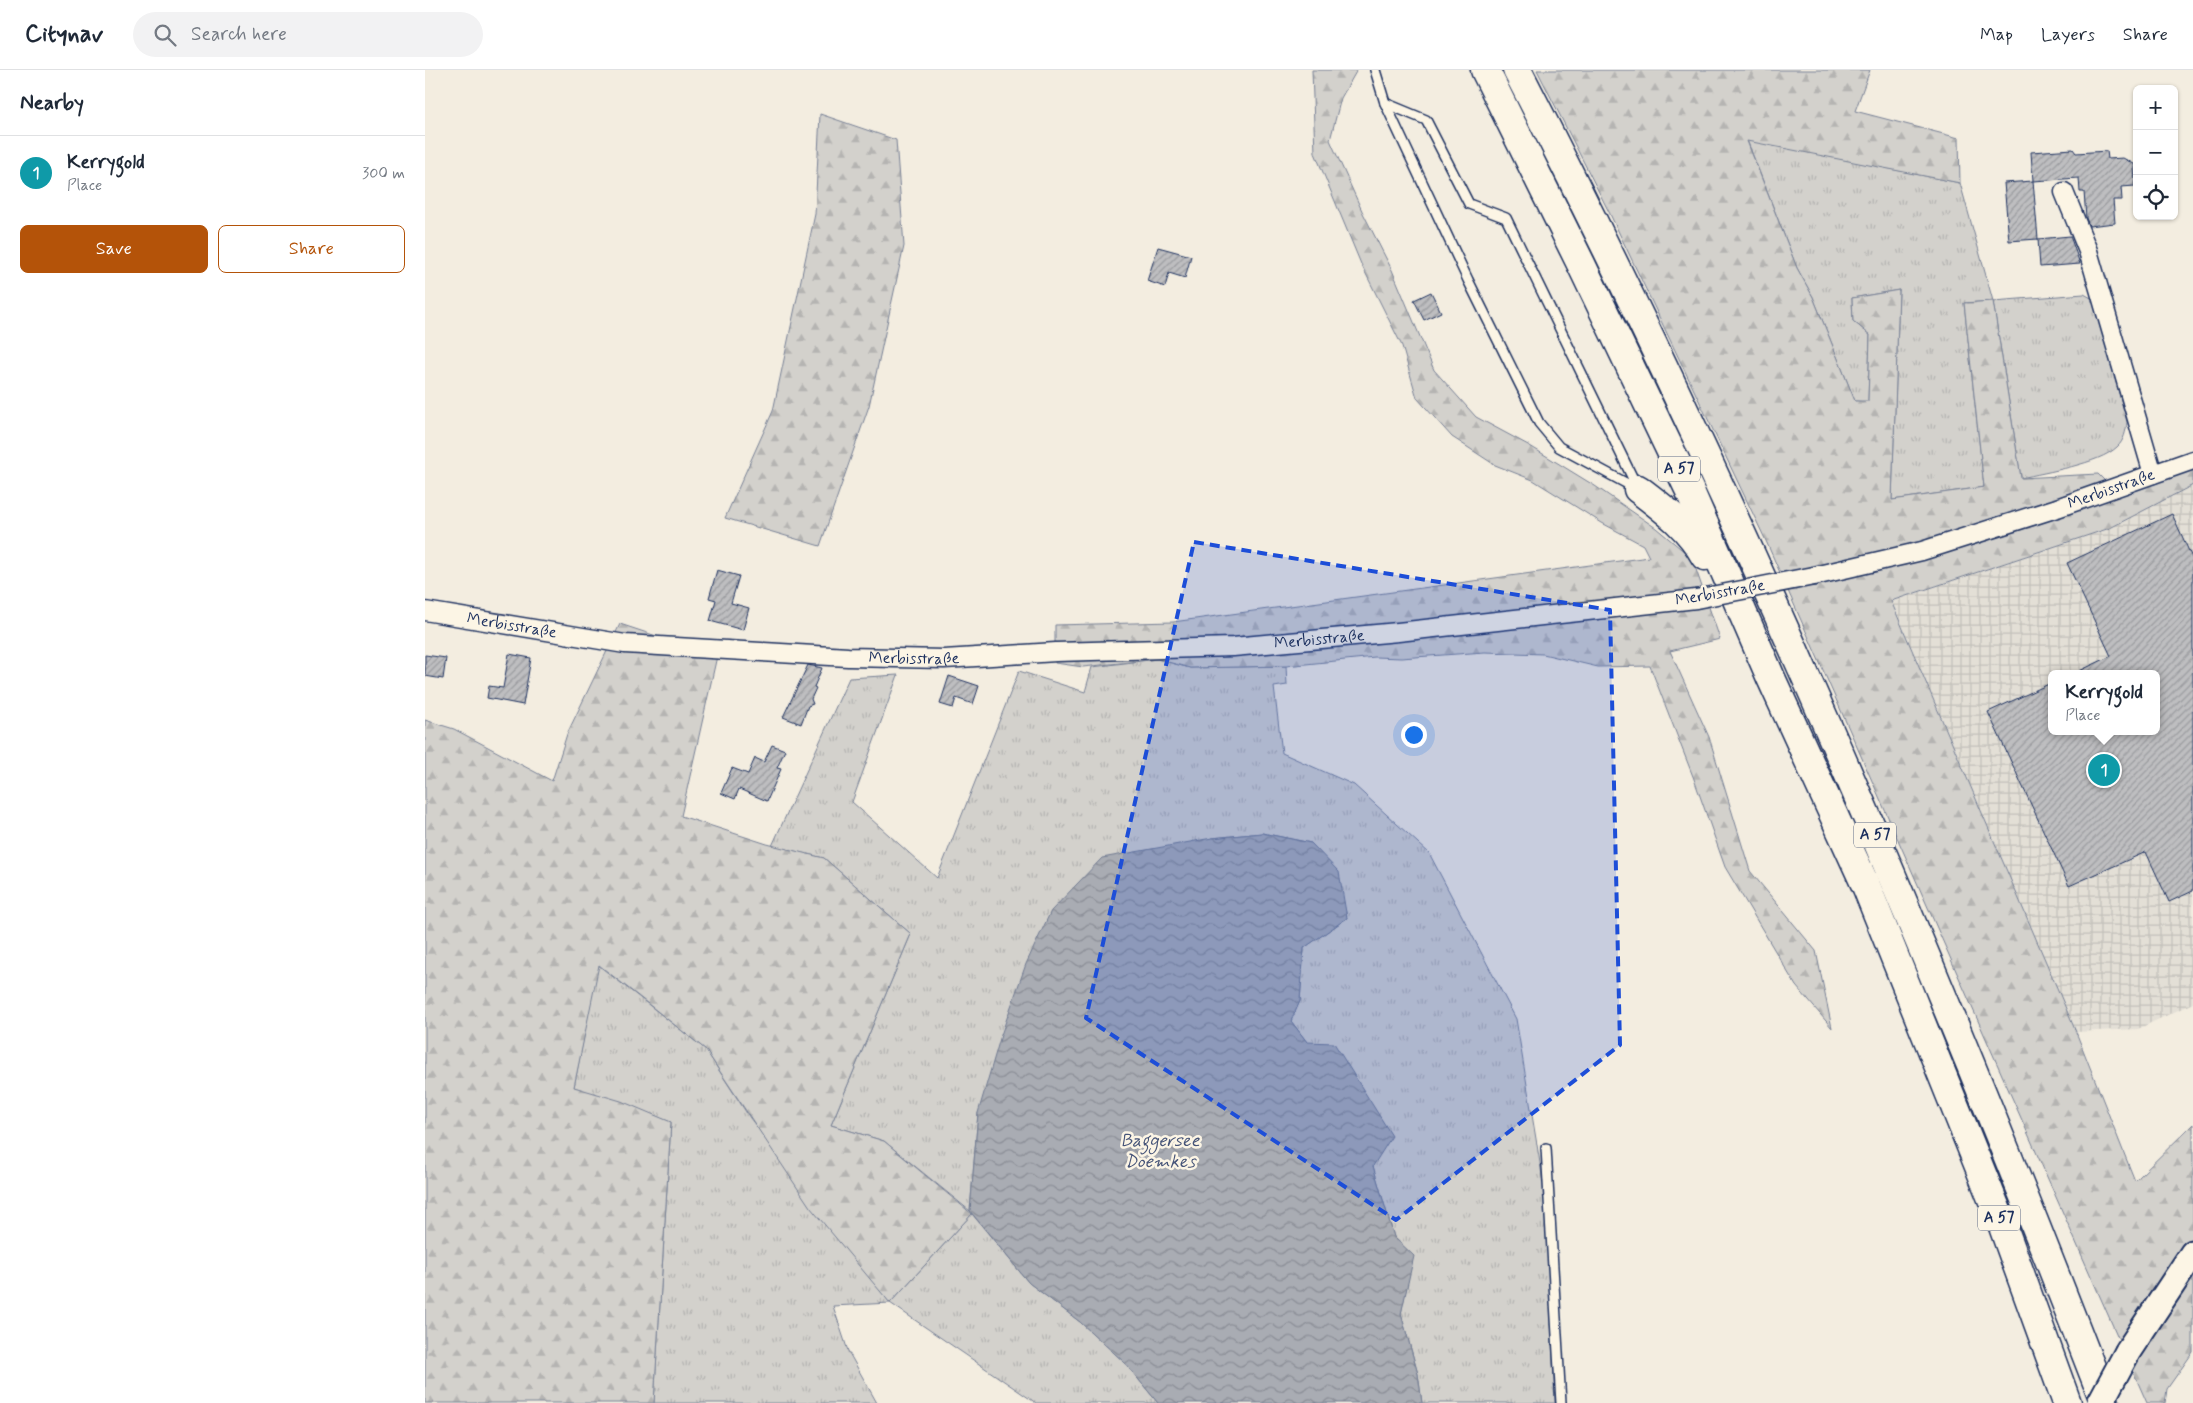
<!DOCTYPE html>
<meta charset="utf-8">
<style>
:root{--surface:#fff;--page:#f2f2f3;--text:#1f2937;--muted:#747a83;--line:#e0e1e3;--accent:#b45309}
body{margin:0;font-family:Mynerve,sans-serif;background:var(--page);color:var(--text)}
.controls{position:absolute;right:15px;top:15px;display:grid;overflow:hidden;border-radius:8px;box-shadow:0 1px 4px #0004}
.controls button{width:45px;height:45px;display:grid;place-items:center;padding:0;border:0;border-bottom:1px solid var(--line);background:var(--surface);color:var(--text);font:25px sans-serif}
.you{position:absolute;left:988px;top:664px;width:18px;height:18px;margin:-12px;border:4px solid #fff;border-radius:50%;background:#1a73e8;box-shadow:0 0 0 8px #1a73e833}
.badge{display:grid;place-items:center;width:32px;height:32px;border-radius:50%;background:var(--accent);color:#fff;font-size:16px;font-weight:700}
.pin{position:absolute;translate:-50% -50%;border:2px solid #fff;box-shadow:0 1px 5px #0006}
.popup{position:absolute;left:1623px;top:600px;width:112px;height:65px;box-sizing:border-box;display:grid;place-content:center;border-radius:8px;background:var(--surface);filter:drop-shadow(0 1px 4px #0005);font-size:16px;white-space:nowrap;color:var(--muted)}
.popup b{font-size:19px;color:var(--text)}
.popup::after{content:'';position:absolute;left:50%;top:100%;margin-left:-10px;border:10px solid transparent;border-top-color:var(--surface)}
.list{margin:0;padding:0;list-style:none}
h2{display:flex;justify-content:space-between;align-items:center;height:65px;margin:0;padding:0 20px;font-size:21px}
h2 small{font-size:16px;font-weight:400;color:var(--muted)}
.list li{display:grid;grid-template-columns:32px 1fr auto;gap:15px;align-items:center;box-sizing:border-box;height:75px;padding:0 20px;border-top:1px solid var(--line)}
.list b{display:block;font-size:19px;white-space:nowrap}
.list p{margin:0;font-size:16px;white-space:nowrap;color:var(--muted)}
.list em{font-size:16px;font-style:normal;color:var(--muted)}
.actions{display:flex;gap:10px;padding:15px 20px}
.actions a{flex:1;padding:11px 0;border:1px solid var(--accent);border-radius:8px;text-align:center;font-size:18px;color:var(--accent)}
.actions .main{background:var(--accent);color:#fff}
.icon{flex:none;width:28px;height:28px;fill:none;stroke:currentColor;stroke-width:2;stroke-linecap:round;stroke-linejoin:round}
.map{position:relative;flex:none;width:1768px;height:1333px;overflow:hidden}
header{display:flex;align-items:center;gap:30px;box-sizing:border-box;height:70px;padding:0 25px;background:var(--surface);border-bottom:1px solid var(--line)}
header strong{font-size:24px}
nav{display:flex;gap:28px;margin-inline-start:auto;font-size:18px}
.search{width:350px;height:45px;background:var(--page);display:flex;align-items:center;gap:12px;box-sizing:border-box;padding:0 18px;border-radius:28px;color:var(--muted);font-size:19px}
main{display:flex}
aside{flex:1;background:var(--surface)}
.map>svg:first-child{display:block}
.industrial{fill:url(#industrial-grid);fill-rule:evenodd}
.grass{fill:url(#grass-tufts);stroke:#778095}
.forest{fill:url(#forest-firs);stroke:#778095}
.water{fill:url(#water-waves);stroke:#707a91}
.building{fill:url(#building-hatch);stroke:#1b2f5e}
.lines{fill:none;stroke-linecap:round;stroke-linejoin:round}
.lane-casing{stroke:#1b2f5e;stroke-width:12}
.street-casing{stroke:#1b2f5e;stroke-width:21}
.secondary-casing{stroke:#1b2f5e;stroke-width:29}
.highway-casing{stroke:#1b2f5e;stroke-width:31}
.lane{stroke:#fcf5e5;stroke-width:9}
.street{stroke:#fcf5e5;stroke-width:18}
.secondary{stroke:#fcf5e5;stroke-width:25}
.highway{stroke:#fcf5e5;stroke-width:28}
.street-bridge-casing{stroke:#1b2f5e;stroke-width:21;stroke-linecap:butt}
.secondary-bridge-casing{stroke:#1b2f5e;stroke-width:29;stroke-linecap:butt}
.street-bridge{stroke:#fcf5e5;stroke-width:18}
.secondary-bridge{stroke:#fcf5e5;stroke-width:25}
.marked{fill:#1d4ed8;fill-opacity:0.2;stroke:#1d4ed8;stroke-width:4;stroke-dasharray:10 6;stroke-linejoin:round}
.labels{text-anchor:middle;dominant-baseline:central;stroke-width:5;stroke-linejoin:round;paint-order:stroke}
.shield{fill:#fcf5e5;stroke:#5e6a86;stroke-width:1}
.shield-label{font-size:15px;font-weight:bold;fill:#1b2f5e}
.street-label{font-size:16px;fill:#1b2f5e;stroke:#fcf5e5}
.water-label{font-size:18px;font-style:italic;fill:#465478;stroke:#fcf5e5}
</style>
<header>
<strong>Citynav</strong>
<div class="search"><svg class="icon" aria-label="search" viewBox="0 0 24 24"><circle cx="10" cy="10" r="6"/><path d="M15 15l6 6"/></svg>Search here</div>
<nav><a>Map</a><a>Layers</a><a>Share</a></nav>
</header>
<main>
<aside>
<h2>Nearby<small></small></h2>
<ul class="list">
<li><span class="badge" style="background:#0f9aa8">1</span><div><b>Kerrygold</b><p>Place</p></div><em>300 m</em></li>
</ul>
<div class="actions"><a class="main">Save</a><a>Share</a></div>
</aside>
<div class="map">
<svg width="1768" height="1333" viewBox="0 0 1768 1333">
<defs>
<pattern id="industrial-grid" width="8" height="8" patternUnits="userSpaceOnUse" patternTransform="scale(1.25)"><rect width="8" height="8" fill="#e3dfd6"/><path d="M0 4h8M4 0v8" fill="none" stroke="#c2c0ba"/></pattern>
<pattern id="grass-tufts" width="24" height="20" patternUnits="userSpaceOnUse" patternTransform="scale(1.25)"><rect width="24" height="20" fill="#d3d1cc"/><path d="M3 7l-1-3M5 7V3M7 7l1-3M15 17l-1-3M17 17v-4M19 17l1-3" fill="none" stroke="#b5b4b2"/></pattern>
<pattern id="forest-firs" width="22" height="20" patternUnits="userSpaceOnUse" patternTransform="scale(1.25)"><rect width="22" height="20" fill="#d3d1cc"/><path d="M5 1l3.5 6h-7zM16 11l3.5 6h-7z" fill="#b5b4b2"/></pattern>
<pattern id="water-waves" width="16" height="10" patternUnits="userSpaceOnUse" patternTransform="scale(1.25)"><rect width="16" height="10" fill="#a9acb3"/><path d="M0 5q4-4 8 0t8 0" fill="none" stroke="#898c95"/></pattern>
<pattern id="building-hatch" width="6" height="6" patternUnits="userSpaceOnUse" patternTransform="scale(1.25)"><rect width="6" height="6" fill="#bebec0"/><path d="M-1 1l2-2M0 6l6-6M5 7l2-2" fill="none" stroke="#9a9b9f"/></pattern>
</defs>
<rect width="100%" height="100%" fill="#f3ede0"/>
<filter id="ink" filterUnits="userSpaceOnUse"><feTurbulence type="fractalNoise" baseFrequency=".02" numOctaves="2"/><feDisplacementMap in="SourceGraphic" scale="10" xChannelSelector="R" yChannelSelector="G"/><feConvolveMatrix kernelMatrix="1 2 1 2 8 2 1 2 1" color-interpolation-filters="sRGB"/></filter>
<g filter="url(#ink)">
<path class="industrial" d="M1768,415V933L1713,959L1651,962L1466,531L1685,458ZM1626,604H1732V661H1626Z"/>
<g class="grass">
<path d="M1322,70L1535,113L1568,231L1659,224L1668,229L1702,352C1701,361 1699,371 1692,377C1674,394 1621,402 1596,408L1568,231L1539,233L1559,417L1467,430L1474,220L1427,228L1428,251L1445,265L1443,332L1430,331L1388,227L1372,198Z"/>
<path d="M732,589L765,598L861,596L862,615L849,617L857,683L929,715L1004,783L1091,949L1120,1123L1130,1333H997L993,1304L976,1244L988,1186L969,1167L948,1096L882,972L866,951L875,931L879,878L922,848L886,773L837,763L787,768L553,1043L545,1141L459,1071L406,1055L486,864L399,788L347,776L424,608L473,605L427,732L512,808L594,601L660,622L667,597Z"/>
<path d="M173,895L280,979L325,1048L465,1233L547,1144L604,1213L655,1252L699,1292L733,1333H611L465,1233L408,1236L423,1281L452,1333H229L246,1052L149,1017Z"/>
</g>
<g class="forest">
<path d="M887,0H932L916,28L905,70L938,143L967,200L1009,300L1051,347L1105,376L1170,416L1231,458L1267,488L1295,569L1245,581L1284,667L1325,801L1391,881L1407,958L1371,916L1300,797L1269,709L1225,596L1173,597L1118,584L1060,582L976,588L950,587L861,596L765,598L732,589L658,597L630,593V555L748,552L1224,487L1218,475L1177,453L1108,410L1070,395L1027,367L992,328L977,276L936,194L890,83Z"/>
<path d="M1112,0H1445L1430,41L1534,68L1535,113L1322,71L1372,198L1388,227L1430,331H1443L1445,265L1428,251L1427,228L1474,220L1467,430L1559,417L1539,233L1568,231L1596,408L1673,404L1682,413L1768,395V415L1685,458L1466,531L1651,962L1710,1111L1768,1054V1282L1742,1319L1740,1333H1722L1341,471L1185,144Z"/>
<path d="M395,44L471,70L479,176L444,336L395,476L300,448L348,341L390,144Z"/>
<path d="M195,554L292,586L256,746L342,774L399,788L486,864L406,1055L459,1071L547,1144L465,1233L385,1137L280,979L174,895L149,1017L196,1031L246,1052L229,1333H0V650L29,659L127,711L142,664Z"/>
</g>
<path class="water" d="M837,763L886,773L914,802L922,848L879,878L875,931L866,951L882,972L909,973L967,1066L948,1096L969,1167L989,1186L976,1244L993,1304L997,1333H733L699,1292L655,1252L604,1213L545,1141L553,1043L576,965L601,894L626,841L677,788L787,768Z"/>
<g class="building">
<path d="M1648,79L1651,83L1682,81L1683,89L1698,88L1709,94L1710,116L1696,117L1697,130H1688L1690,153L1664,156L1661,148L1659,122H1655L1654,108L1608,111L1606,82Z"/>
<path d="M1608,111L1613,169L1584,171L1579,113Z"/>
<path d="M1645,166L1655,194L1615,197L1613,169Z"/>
<path d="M733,177L766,186L760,208L744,203L740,217L722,211Z"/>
<path d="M1006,222L1016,242L999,250L989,230Z"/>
<path d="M1747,444L1768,490V821L1744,832L1721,782L1644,816L1563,642L1626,613V661H1732V604H1648L1686,586L1642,493Z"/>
<path d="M292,500L314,506L306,533L324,538L318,560L285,551L291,530L284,528Z"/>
<path d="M84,584L106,588L98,635L62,628L64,616L78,618Z"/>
<path d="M0,585L21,588L18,609L0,606Z"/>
<path d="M383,595L397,598L389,617L391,618L386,629L388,634L383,636L376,654L358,647Z"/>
<path d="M524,606L554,616L548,634L531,628L528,638L515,634Z"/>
<path d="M347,675L360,680L352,698L356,699L342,731L314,719L310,729L296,723L307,698L323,704L330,688L339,692Z"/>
</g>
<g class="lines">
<defs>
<g id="lane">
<path d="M950,0L960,33L1043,210L1114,353L1134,377L1210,418"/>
<path d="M960,33L1001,50L1044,134L1081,148L1212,417"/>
<path d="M1121,1078L1136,1333"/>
</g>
<g id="street">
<path d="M1639,122L1663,181L1728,404"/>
<path id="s1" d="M1389,506L1497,481L1632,438L1768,390"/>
<path id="s2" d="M0,541L200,574L423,587L519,589L631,582L808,577L973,562L1271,529"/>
</g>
<path id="secondary" d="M1703,1281L1768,1183"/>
<g id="highway">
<path d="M1060,0L1156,194L1264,419L1346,608L1442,818L1576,1151L1642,1333"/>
<path d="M1092,0C1314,432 1505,880 1680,1333"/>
<path d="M1213,419C1239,439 1263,456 1280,486"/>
</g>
</defs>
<use href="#lane" class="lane-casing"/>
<use href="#street" class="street-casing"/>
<use href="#secondary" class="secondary-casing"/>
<use href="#highway" class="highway-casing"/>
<use href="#lane" class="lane"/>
<use href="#street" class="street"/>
<use href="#secondary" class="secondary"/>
<use href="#highway" class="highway"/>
<defs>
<path id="street-bridge" d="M1271,529L1389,506"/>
<path id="secondary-bridge" d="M1675,1333L1703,1281"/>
</defs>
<use href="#street-bridge" class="street-bridge-casing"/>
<use href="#secondary-bridge" class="secondary-bridge-casing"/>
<use href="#street-bridge" class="street-bridge"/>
<use href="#secondary-bridge" class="secondary-bridge"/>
</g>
</g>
<path class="marked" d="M769,472L1185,540L1195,975L971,1150L661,948Z"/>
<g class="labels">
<g class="shield">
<rect x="1233" y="386.5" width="42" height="25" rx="4"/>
<rect x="1429" y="752.5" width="42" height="25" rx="4"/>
<rect x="1553" y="1135.5" width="42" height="25" rx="4"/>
</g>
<g class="shield-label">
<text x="1254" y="399">A 57</text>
<text x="1450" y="765">A 57</text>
<text x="1574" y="1148">A 57</text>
</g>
<g class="street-label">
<text stroke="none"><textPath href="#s1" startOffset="310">Merbisstraße</textPath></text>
<text transform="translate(1295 523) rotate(-10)">Merbisstraße</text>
<text stroke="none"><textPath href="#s2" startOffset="88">Merbisstraße</textPath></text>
<text stroke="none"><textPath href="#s2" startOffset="898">Merbisstraße</textPath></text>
<text stroke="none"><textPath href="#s2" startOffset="492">Merbisstraße</textPath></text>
</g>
<g class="water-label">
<text x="735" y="1071">Baggersee<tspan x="735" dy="21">Doemkes</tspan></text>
</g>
</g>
</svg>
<div class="controls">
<button>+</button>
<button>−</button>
<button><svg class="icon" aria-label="locate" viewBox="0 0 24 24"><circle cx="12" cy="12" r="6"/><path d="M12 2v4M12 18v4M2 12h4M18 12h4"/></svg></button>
</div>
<div class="you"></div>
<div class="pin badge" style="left:1679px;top:700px;background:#0f9aa8">1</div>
<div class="popup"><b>Kerrygold</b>Place</div>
</div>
</main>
